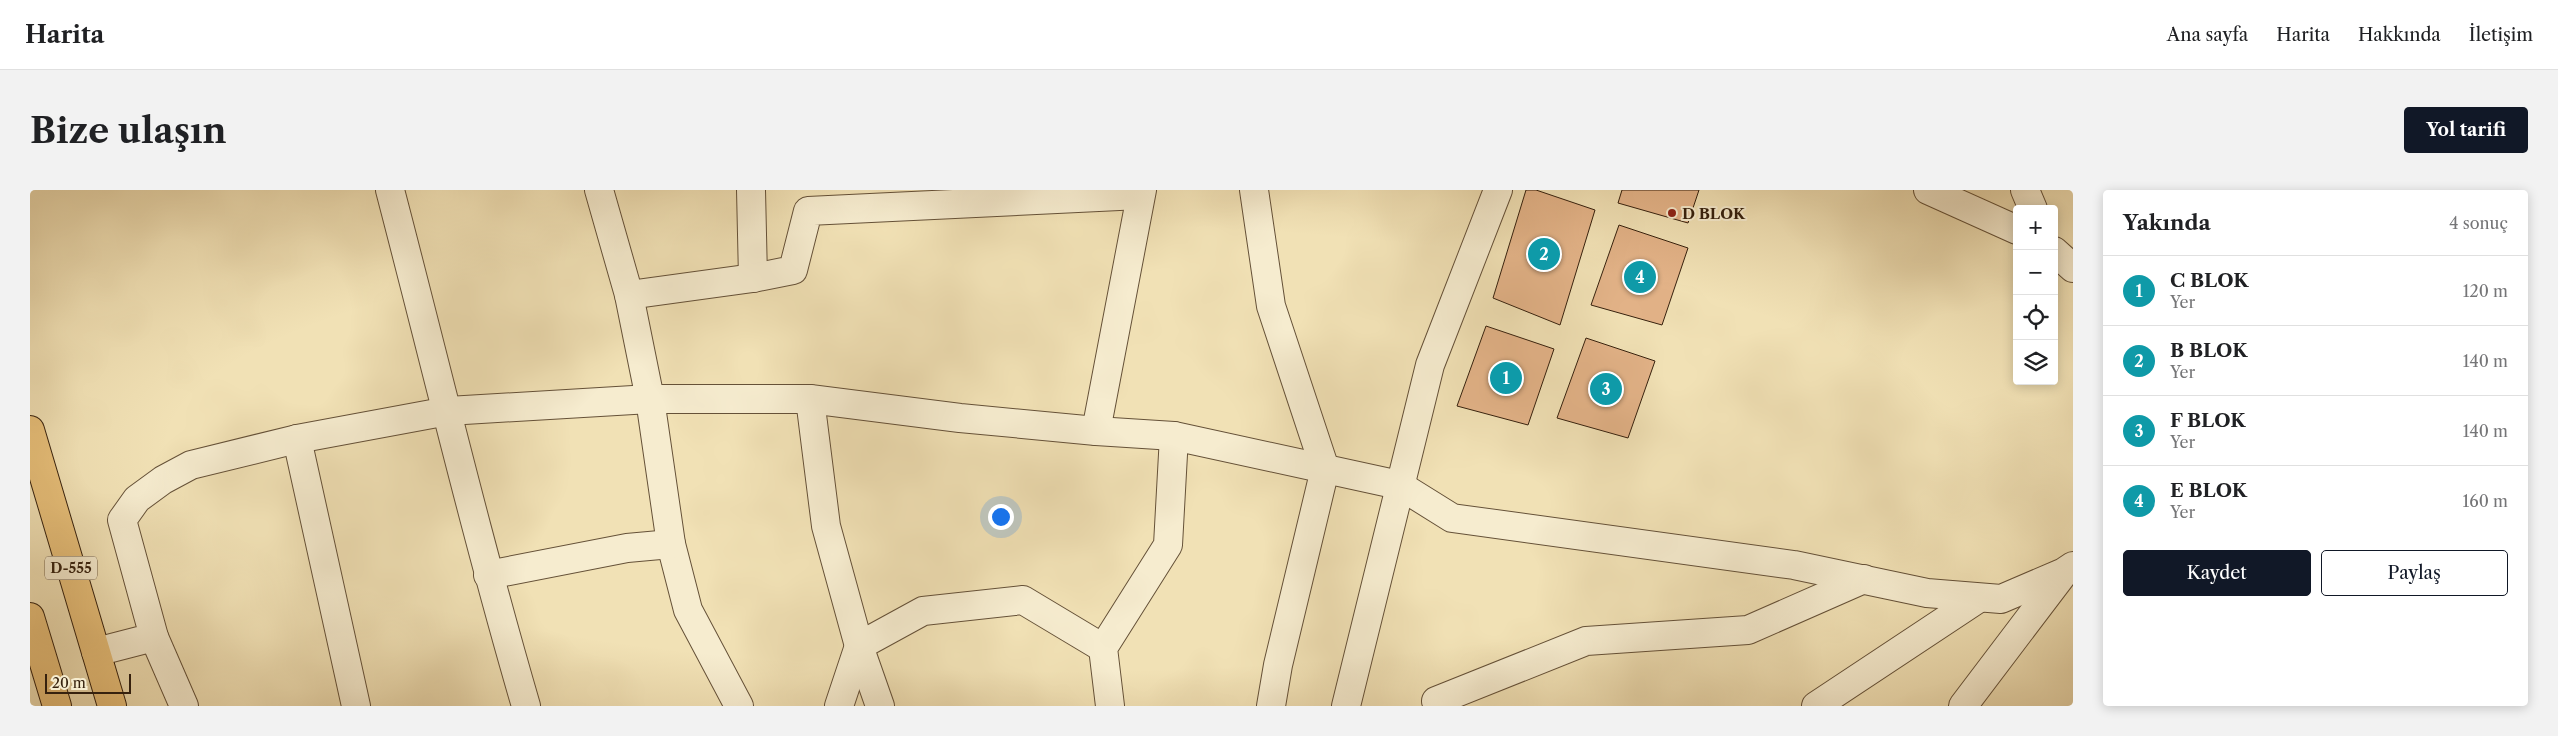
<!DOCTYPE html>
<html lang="tr">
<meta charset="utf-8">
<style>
:root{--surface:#fff;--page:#f2f2f2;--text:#202124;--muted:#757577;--line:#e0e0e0;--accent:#111827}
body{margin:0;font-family:"Libre Caslon Text",serif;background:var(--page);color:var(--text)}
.controls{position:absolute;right:15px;top:15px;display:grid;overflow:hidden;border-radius:5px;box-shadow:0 2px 12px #0003}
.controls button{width:45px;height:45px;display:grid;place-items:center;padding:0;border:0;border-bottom:1px solid var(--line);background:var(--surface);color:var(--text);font:25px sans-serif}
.scale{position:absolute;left:15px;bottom:12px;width:86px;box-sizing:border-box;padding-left:5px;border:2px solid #36210e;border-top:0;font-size:14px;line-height:18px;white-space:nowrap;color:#36210e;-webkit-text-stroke:4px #f6eccf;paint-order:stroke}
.you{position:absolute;left:970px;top:326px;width:18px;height:18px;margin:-12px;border:4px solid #fff;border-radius:50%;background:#1a73e8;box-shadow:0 0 0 8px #1a73e833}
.badge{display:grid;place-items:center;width:32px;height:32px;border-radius:50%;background:var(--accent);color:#fff;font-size:16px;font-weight:700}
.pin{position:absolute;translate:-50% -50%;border:2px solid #fff;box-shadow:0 1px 5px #0006}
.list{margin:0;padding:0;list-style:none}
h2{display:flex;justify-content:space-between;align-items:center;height:65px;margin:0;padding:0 20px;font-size:21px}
h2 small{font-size:16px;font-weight:400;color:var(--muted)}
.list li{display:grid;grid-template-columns:32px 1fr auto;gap:15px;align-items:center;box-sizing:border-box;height:70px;padding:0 20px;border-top:1px solid var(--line)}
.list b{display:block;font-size:19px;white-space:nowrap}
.list p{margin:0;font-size:16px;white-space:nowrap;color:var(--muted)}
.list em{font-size:16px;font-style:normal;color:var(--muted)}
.actions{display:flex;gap:10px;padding:15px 20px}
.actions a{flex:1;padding:11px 0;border:1px solid var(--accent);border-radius:5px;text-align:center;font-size:18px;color:var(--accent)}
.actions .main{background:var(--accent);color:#fff}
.icon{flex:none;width:28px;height:28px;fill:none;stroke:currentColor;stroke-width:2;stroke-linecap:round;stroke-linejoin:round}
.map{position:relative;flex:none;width:2043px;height:516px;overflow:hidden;border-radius:5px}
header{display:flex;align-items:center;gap:30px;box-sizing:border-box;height:70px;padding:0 25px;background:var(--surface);border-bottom:1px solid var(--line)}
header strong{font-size:24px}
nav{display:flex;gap:28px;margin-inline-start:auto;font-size:18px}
.intro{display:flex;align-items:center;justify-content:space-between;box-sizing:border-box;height:120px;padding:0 30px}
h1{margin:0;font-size:35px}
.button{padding:12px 22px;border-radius:5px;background:var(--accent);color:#fff;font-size:18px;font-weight:700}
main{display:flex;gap:30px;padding:0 30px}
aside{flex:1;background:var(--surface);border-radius:5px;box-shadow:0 2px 12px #0003}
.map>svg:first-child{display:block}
.building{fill:#e3b388;stroke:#36210e}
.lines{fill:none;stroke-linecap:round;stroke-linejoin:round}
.minor-casing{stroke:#655138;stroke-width:30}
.highway-casing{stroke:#36210e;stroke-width:30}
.minor{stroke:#f6eccf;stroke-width:28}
.highway{stroke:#e8c07a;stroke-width:28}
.poi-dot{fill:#8f2418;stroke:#f6eccf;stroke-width:2}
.labels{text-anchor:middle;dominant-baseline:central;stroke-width:4;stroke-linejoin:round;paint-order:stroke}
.shield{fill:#f6eccf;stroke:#705e48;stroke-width:1}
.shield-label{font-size:14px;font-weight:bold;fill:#36210e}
.poi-label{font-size:15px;font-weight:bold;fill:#36210e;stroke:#f6eccf;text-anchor:start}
</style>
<header>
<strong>Harita</strong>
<nav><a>Ana sayfa</a><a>Harita</a><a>Hakkında</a><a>İletişim</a></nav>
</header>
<div class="intro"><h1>Bize ulaşın</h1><a class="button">Yol tarifi</a></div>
<main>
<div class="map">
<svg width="2043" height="516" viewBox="0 0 2043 516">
<rect width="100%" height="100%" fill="#f1e1b5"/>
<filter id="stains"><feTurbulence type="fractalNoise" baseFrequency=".004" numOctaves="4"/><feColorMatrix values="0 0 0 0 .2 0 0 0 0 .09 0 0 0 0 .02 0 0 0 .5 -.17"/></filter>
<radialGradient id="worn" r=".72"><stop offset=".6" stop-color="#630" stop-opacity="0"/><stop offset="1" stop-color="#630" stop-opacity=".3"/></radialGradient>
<g class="building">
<path d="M1496,0H1506L1565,20L1530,135L1463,108Z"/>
<path d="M1592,0H1669L1658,33L1588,13Z"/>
<path d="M1589,35L1658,58L1632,135L1561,115Z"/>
<path d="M1456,136L1524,159L1498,235L1427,216Z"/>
<path d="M1556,148L1625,171L1598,248L1527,228Z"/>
</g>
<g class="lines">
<defs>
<g id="minor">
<path d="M360,0C405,172 446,345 496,516"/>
<path d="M569,0L599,105L620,209L641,354L658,420L709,516"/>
<path d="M721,0L723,88"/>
<path d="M1224,0L1241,116L1295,279L1248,475L1241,516"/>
<path d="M1898,0L1987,40"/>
<path d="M1995,0L2003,19"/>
<path d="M2024,61L2043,78"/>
<path d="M599,105L723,88L763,80L778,21L1110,5"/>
<path d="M780,209L796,336L829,456L850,516"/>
<path d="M1066,241L1112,0"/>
<path d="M267,249L326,516"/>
<path d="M458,385L597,358L641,354"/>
<path d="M124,447L154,516"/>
<path d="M66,462L124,447L92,330L107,309L133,290L161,275L267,249L418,221L620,209H780L930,228L1066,241L1144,246L1369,295L1422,328L1764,375L1897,403L1971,409L2034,382L2043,376"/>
<path d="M1406,511L1556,451L1718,440L1834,389"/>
<path d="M809,516L829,456L893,421L993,410L1073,458"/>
<path d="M1080,516L1073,458L1138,355L1144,246"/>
<path d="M1316,516L1400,175L1468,0"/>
<path d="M1786,516L1949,408"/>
<path d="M1933,516L2033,384"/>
</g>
<g id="highway">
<path d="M0,240L82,516"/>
<path d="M0,427L27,516"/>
</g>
</defs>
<use href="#minor" class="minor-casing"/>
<use href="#highway" class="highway-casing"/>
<use href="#minor" class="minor"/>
<use href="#highway" class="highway"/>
</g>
<circle class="poi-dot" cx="1642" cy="23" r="5"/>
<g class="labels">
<rect class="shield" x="15" y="366.5" width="52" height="23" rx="4"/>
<g class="shield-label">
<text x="41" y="378">D-555</text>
</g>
<g class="poi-label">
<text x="1652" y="23">D BLOK</text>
</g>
</g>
<rect width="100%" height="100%" filter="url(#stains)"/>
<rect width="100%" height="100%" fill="url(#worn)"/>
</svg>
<div class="controls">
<button>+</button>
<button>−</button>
<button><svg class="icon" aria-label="locate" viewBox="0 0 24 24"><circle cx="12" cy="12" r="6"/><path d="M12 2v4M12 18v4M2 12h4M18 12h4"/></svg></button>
<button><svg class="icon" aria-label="layers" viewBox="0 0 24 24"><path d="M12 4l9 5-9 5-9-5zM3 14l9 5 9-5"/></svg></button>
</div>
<div class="scale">20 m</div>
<div class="you"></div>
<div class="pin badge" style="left:1476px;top:188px;background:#0f9aa8">1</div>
<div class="pin badge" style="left:1514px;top:64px;background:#0f9aa8">2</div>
<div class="pin badge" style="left:1576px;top:199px;background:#0f9aa8">3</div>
<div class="pin badge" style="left:1610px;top:87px;background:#0f9aa8">4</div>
</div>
<aside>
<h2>Yakında<small>4 sonuç</small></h2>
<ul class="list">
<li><span class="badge" style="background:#0f9aa8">1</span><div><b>C BLOK</b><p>Yer</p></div><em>120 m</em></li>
<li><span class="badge" style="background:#0f9aa8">2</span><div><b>B BLOK</b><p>Yer</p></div><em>140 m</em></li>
<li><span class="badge" style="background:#0f9aa8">3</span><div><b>F BLOK</b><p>Yer</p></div><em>140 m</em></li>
<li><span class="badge" style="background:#0f9aa8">4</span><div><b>E BLOK</b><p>Yer</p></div><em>160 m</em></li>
</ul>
<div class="actions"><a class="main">Kaydet</a><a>Paylaş</a></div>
</aside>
</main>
